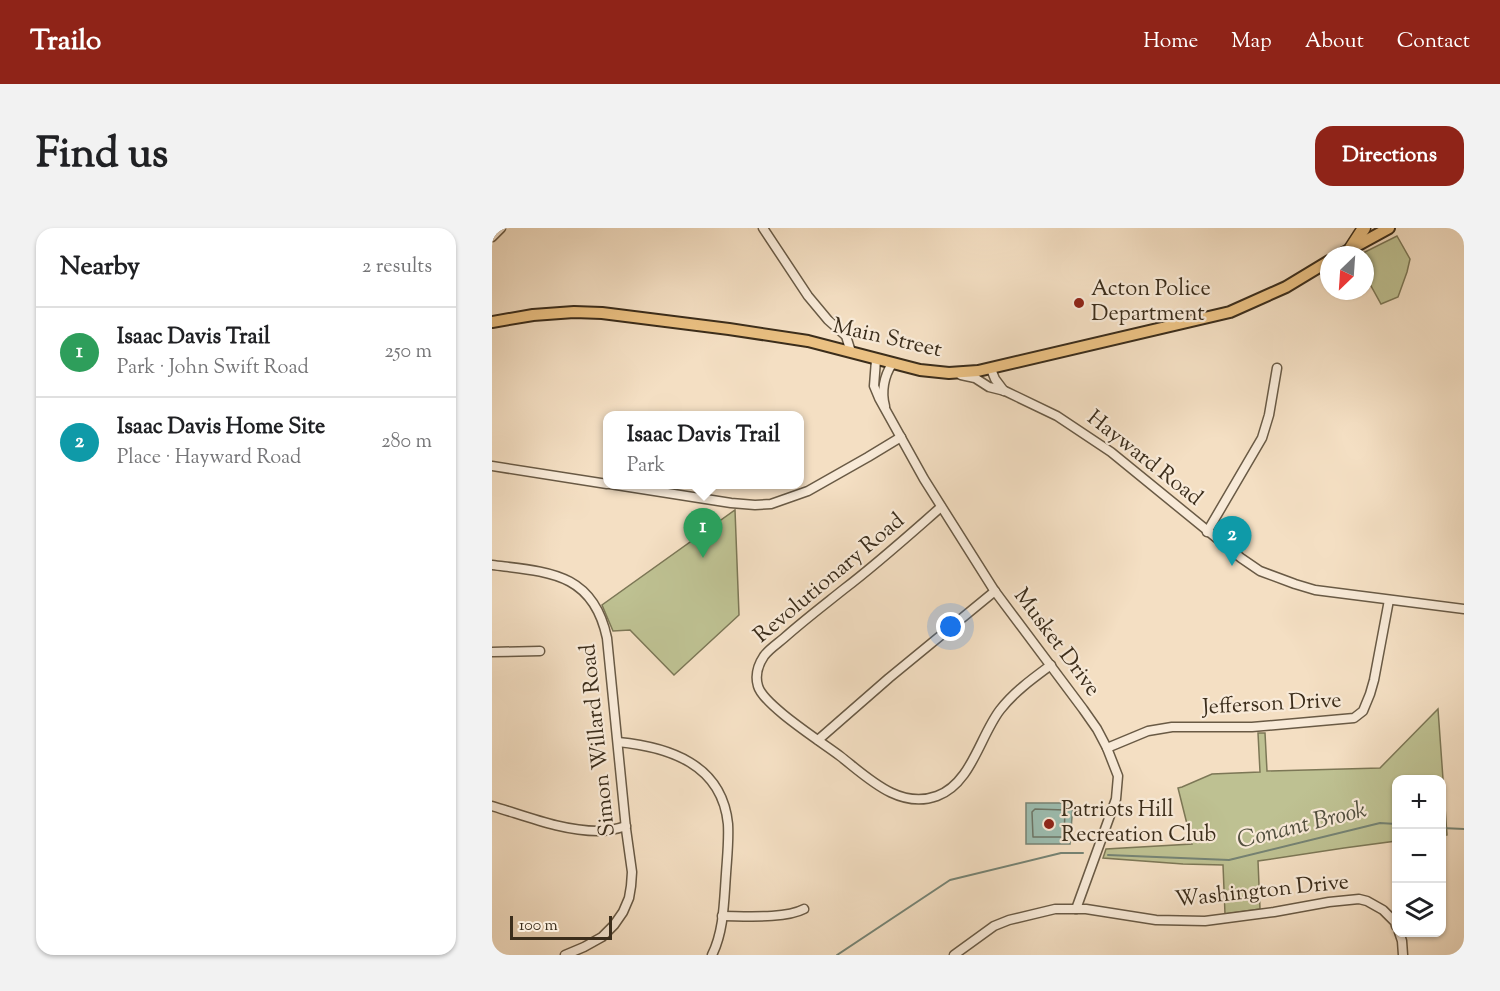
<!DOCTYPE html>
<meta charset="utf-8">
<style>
:root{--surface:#fff;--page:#f2f2f2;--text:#202124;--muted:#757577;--line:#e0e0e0;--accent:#8f2418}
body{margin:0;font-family:"Sorts Mill Goudy",serif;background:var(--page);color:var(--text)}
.controls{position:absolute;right:18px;bottom:18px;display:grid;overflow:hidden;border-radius:12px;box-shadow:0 2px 4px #0004}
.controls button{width:54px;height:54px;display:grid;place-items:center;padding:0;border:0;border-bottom:2px solid var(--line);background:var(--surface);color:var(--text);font:30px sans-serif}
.compass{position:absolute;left:828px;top:18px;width:54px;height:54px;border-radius:50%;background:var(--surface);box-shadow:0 2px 4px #0004;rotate:205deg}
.scale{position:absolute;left:18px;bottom:15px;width:102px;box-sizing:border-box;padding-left:6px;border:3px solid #3b2d1b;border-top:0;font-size:16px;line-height:21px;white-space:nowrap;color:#3b2d1b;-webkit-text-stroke:4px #f8ead8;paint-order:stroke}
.you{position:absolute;left:459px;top:399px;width:21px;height:21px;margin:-15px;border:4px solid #fff;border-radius:50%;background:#1a73e8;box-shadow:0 0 0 9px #1a73e833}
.badge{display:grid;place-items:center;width:39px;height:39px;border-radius:50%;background:var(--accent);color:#fff;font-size:20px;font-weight:700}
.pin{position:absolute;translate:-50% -50px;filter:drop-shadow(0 2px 3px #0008)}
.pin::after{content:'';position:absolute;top:32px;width:21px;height:18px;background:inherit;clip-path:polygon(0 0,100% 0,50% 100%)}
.popup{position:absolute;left:111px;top:183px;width:201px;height:78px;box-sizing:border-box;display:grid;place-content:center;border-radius:12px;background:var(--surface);filter:drop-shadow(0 2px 4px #0005);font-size:20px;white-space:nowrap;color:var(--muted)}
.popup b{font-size:22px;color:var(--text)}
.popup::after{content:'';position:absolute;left:50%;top:100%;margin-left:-12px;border:12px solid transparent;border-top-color:var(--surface)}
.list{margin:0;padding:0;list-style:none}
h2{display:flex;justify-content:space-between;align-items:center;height:78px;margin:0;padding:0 24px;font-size:26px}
h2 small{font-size:20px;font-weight:400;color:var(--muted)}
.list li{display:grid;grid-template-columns:39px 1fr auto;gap:18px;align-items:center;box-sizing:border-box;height:90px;padding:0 24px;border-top:2px solid var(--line)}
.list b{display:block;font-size:22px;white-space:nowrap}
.list p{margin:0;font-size:20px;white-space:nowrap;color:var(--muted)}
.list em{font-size:20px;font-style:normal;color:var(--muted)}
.icon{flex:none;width:33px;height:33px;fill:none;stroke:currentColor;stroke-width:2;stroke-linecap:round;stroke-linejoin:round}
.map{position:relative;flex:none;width:972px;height:727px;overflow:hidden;border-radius:18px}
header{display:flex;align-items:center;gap:36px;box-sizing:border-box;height:84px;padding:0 30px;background:var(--accent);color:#fff}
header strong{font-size:28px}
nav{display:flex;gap:33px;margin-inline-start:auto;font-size:21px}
.intro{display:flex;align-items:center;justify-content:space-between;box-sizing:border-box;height:144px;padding:0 36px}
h1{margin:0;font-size:42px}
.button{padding:15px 27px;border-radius:18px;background:var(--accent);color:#fff;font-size:21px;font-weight:700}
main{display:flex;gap:36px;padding:0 36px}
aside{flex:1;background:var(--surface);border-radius:18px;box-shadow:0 2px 4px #0004}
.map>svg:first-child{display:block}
.green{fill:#bec192;stroke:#7c7756;stroke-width:1.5}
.water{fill:#9cbdb0;stroke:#758374;stroke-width:1.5}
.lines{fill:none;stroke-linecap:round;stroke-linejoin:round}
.shore{stroke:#6c7566;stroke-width:1.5}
.stream{stroke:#758374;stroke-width:2}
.minor-casing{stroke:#695a45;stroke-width:11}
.major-casing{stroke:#3b2d1b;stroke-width:14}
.highway-casing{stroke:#3b2d1b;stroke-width:15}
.minor{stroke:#f8ead8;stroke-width:8}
.major{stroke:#eac082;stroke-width:10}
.highway{stroke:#eac082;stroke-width:12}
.poi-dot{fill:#8f2418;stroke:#f8ead8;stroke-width:2}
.labels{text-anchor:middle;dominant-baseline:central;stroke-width:4.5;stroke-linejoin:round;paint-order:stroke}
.poi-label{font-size:22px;fill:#3b2d1b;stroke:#f8ead8;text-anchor:start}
.street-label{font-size:22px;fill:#3b2d1b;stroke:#f8ead8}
.water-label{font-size:24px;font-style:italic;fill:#535140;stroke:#f8ead8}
</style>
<header>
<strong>Trailo</strong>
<nav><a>Home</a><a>Map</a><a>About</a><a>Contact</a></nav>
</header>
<div class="intro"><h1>Find us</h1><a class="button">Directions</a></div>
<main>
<aside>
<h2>Nearby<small>2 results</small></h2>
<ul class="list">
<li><span class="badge" style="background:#2e9e5b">1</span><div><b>Isaac Davis Trail</b><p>Park · John Swift Road</p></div><em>250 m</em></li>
<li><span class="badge" style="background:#0f9aa8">2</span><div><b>Isaac Davis Home Site</b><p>Place · Hayward Road</p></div><em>280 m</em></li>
</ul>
</aside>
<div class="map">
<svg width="972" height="727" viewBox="0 0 972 727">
<rect width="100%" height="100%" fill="#f4dfc3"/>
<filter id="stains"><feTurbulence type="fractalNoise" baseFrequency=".00333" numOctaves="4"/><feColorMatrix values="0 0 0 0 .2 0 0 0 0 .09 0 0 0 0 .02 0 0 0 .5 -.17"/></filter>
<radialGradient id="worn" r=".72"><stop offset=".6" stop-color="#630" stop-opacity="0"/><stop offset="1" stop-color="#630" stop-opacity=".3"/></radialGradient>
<g class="green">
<path d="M905,8L918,31L915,44L906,69L889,76L873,47V27H867Z"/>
<path d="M243,282L247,387L182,447L138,402L121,403L110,377Z"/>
<path d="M946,481L955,607L950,608V552H904V613L852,620L766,633L768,681L733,686L731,637L691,636L611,630L614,621L700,616L686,560L690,559L720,546L768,544L766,505H773L775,543L888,540Z"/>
</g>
<path class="water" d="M534,575H581L578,616H534Z"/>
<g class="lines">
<path class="shore" d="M543,581L573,582L572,609H541L540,584Z"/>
<g class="stream">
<path d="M950,600L972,601"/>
<path d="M616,627L737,632L888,595L904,596"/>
<path d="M345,727L458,652L569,625H591"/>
</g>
<defs>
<g id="minor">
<path d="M271,0L316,68L336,92L354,108L359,124"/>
<path d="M0,9L9,0"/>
<path d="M384,132L382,158L387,170L432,251L502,362L591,481L605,501L615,520L626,548L624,571L584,681"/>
<path d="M499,141L503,151L512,163"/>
<path d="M469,147L483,150L497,159L513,163L565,188L619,224L749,330L768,343L803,356L823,362L972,381"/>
<path d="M393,178C389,164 392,148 400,136"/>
<path d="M0,238L115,256"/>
<path d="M118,256L239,275L263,277L279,276L316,263L376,229L409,209"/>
<path d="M449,279C417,307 386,335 352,361C332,377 311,393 292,410C285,416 277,421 272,428C266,437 263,448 266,458C271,477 331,515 348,528C375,549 407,582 445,568C479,556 488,508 508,482C522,464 540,451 559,437"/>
<path d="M715,304L770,210L777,187L785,140"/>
<path d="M0,337C56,344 101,344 115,410L134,601L140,644L139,658L137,670L131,684L122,697L110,709L92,719L73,727"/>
<path d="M0,424L48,423"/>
<path d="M326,512L397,450L503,363"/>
<path d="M126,514C177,519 230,536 236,596C237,613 235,630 234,646C232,673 232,703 220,727"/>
<path d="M615,520L656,503L680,499H760L862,490L871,483L878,466L882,452L897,372"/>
<path d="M0,578C34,588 70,603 106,603C115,603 125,601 134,598"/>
<path d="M230,688C252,688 293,691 312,681"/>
<path d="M907,704L910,713L911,727"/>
<path d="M462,727L502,698L517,692L563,681H594L664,692L713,693L782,684L837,674L867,671L875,673L891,682L903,694L904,698"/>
</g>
<g id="major">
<path d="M848,27L897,0"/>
<path d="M0,94L41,87L82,84L110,85L237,101L316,113L428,142L457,145L486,143L738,84L794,59L837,33"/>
</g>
<path id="highway" d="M859,20L872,0"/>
</defs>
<use href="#minor" class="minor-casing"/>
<use href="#major" class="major-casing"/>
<use href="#highway" class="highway-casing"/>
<use href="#minor" class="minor"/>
<use href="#major" class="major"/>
<use href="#highway" class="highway"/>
</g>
<g class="poi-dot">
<circle cx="587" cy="75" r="6"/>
<circle cx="557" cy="596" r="6"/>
</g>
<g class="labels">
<g class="poi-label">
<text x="599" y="62">Acton Police<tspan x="599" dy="25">Department</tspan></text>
<text x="569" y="583">Patriots Hill<tspan x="569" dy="25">Recreation Club</tspan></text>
</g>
<g class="street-label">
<text transform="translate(395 111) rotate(13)">Main Street</text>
<text transform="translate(652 231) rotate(38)">Hayward Road</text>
<text transform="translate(338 351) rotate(-40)">Revolutionary Road</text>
<text transform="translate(564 415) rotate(53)">Musket Drive</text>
<text transform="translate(780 477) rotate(-3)">Jefferson Drive</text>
<text transform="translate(107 512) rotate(-96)">Simon Willard Road</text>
<text transform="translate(770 664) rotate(-6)">Washington Drive</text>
</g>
<g class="water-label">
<text transform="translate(810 598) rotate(-14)">Conant Brook</text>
</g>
</g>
<rect width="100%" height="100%" filter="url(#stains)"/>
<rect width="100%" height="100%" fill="url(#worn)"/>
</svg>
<div class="controls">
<button>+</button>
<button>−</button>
<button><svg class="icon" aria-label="layers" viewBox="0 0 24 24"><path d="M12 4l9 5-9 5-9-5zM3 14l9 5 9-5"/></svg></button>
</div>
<svg class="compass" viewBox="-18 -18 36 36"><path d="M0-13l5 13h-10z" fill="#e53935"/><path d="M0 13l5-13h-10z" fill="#757577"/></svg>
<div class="scale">100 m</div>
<div class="you"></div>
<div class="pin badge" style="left:211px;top:330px;background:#2e9e5b">1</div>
<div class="popup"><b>Isaac Davis Trail</b>Park</div>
<div class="pin badge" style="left:740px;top:338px;background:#0f9aa8">2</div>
</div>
</main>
